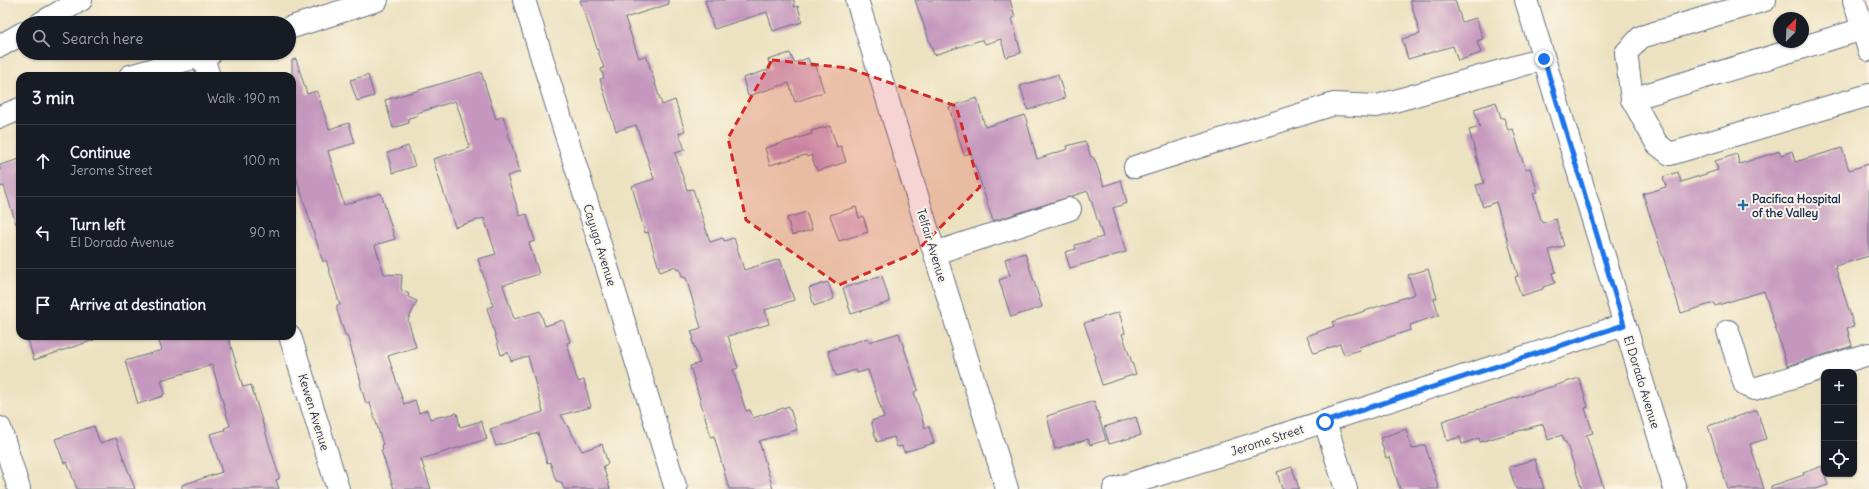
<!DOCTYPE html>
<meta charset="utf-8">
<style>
:root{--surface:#171b24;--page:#242831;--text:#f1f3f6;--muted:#9ea1a6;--line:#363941}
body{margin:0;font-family:Delius,sans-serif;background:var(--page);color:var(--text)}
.controls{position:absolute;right:12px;bottom:12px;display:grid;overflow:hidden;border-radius:8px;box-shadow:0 1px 3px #0004}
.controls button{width:36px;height:36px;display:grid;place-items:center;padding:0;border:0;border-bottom:1px solid var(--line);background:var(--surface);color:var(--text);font:20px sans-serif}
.compass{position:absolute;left:1773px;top:12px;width:36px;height:36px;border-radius:50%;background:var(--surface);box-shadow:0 1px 3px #0004;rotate:24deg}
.stop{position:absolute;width:12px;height:12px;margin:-9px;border:3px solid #1a73e8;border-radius:50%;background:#fff}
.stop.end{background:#1a73e8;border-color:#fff;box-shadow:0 1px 4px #0008}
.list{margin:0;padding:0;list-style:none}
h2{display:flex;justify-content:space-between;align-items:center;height:52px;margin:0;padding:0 16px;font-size:17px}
h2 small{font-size:13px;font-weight:400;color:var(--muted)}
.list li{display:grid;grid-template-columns:26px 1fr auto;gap:12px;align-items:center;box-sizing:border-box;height:72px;padding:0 16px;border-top:1px solid var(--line)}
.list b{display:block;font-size:15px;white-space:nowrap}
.list p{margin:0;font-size:13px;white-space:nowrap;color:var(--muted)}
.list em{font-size:13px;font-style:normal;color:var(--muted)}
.icon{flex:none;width:22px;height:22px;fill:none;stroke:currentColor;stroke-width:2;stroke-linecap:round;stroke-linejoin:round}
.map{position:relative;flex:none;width:1869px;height:489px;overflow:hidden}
.search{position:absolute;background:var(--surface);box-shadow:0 1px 3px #0004;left:16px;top:16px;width:280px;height:44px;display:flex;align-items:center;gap:10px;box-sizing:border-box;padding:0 14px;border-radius:22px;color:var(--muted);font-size:15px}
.panel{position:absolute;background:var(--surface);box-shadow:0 1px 3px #0004;left:16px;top:72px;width:280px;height:268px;border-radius:12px}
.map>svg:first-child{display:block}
.building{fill:#c597be}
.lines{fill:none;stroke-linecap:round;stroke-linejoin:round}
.minor-casing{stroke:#646e81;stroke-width:24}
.minor{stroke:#fff;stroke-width:22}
.route{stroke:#1a73e8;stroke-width:5}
.marked{fill:#d62828;fill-opacity:0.2;stroke:#d62828;stroke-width:3;stroke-dasharray:8 5;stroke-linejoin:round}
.poi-dot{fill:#1f6fb2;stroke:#fcf5e5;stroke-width:1.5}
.labels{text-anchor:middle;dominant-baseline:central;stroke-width:4;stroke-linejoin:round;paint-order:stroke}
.poi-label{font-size:12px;font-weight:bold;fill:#1b2f5e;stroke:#fcf5e5;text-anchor:start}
.street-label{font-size:12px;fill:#1b2f5e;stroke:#fcf5e5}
</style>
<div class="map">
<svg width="1869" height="489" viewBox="0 0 1869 489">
<rect width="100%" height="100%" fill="#fcf5e5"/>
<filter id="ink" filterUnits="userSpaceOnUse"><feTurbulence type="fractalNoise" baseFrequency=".025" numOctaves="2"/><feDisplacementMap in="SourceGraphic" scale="8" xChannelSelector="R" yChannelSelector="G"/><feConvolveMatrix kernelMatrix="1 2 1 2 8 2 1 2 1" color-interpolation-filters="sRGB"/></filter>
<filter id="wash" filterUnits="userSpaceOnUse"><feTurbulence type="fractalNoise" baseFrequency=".012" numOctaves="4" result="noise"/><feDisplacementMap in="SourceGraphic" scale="16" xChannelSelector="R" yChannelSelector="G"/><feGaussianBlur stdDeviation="0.9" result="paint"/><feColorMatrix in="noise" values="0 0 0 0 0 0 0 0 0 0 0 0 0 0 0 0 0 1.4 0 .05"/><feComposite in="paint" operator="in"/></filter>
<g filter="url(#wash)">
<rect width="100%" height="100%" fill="#ece2c1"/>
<g id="blocks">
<g class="building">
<path d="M580,0H668L669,4L625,18L639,58L646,55L662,105L675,100L685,131L679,133L685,150L675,153L687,190L693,189L710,242L723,238L724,241L734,238L744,270L780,259L794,300L765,310L769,324L728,336L738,368L733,370L746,411L750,410L753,418L789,406L797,430L759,441L773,489H729L714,436L711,437L690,366L700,363L692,340L694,339L691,331L701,328L686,278L682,277L680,269L677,270L676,266L660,272L648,232L645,233L632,186L654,179L636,125L616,131L600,79L604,78L601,69L604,68Z"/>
<path d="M705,0H794V7L798,6L802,22L773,31L767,12L714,29Z"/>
<path d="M915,0H1010L1015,17L1012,18L1021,53L1006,57L1001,39L985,44L983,40H981L934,55Z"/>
<path d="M1410,0H1455L1462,22L1476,18L1483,39L1477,41L1481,53L1458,61L1453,46L1408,59L1402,39L1420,34Z"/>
<path d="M790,53L794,63L808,58L811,67L816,66L824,92L795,102L789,83L748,96L743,78L771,69L768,60Z"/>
<path d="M296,59L307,94L317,91L329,129L349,123L355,143L328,151L344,205L381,193L395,239L375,245L384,274L402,275L401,290L409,294L408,297L417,301L408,320L416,347L388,356L404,404L415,400L419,413L427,410L430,419L457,413L460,427L481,421L487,439L421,459L431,489H394L381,450H383L382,445H383L370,403L366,404L360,383L361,382L347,335H345L337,310V305H340L326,260L323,262L292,164V60Z"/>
<path d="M481,72L496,119L503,116L520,172L507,176L520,216L527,214L535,241L529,243L539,274L503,285L514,319L540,311L545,326L563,320L570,342L567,343L576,376L579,382L584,380L591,407L561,415L582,451L602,444L608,464L603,466L610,489H564L561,482L556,481L550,462L547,463L538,433L496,446L490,429L543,412L528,356L511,361L508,352L501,355L487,308L493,306L478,259L496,254L484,218L455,227L433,159L470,148L459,111L455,101L417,113V116L408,118L409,123L393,128L385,100Z"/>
<path d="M368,75L374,96L357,101L350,80Z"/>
<path d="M1056,75H1058L1065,98L1028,110L1020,86Z"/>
<path d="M977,98L985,127L1025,115L1037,159L1068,149L1067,146L1085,141L1091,157H1093L1095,160L1104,186L1121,180L1127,203L1113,208L1126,252L1070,268L1065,252L1076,249L1075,245L1103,237L1088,191L993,221L971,153L964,155L949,107Z"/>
<path d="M1496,102L1501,118H1504L1508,130L1513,129L1525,169L1530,168L1538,192L1533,193L1542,223L1556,219L1564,246L1549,250L1556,272L1552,273L1555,283L1543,287V289L1521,296L1515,277L1518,276L1496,202L1483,207L1476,185L1484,183L1469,130L1480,127L1474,109Z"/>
<path d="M830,126L837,147L841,146L846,162L817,171L811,155L807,157L806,155L770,165L765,148L812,134L811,131Z"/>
<path d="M408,146L415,166L393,173L387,153Z"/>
<path d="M1842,148L1849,170L1869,164V256L1835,266L1854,326L1847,328L1852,346L1787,366L1764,291L1715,306L1714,303L1681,313L1643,194L1666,187L1663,177L1678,172L1681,182L1718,170L1715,161L1737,154L1739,164L1780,151L1781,155L1792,151L1795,162Z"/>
<path d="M20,159V223L16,224L4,186L0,187V165Z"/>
<path d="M856,207L859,218L863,216L868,232L839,241L830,215Z"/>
<path d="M806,212L812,230L792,235L787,218Z"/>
<path d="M1025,253L1042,307L1011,317L999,280L1010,276L1005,259Z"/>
<path d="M1428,269L1437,298L1434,299L1439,315L1410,325L1411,330L1359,347L1360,350L1344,355L1340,344L1314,353L1307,336L1334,326L1332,322L1415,294L1408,275Z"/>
<path d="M882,276L890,302L851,314L843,288Z"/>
<path d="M828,282L834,299L814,306L809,288Z"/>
<path d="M1119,312L1125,333L1122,334L1136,374L1102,385L1094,359L1096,358L1084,323Z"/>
<path d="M899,333L918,390L914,392L925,428L929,427L934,443L904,452L902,446L897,447L894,437L877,442L871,421L884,417L868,370L857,373L856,370L836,376L828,351L868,338L869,342Z"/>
<path d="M27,336H93L94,340L34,360Z"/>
<path d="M163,336H228L243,387L251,385L279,476V479L276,480L279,489H182V485L222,472L210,434L225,430L224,428L230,426L212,365L161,380L165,393L163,394V396L138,404L125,361L162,350L159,342L165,340Z"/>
<path d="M1579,378L1588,407L1585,408L1593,433L1586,435L1604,489H1582L1566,442H1564L1562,435L1548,440L1543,424L1480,442L1479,438L1462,444L1460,437L1447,441L1442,421Z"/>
<path d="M1094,401L1106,440L1090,445L1088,439L1055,449L1047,416Z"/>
<path d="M1757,410L1766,439L1750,444L1764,489H1728L1708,426Z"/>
<path d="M1136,417L1141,435L1109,444L1104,427Z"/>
<path d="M94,426L100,443L116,438L135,489H77L67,462L64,463L55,439Z"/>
<path d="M1406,429L1412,449L1425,445L1439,489H1400L1390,457L1386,458L1380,438Z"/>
<path d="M1535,459L1544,489H1516L1509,467Z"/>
<path d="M1822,466L1828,485L1816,489H1771V486L1804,475L1803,473Z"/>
<path d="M1292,467L1299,489H1282L1277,472Z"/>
</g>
</g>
</g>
<g filter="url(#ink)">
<use href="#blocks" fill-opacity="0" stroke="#646e81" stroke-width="1"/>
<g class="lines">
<defs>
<g id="minor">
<path d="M524,0L676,489"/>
<path d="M857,0L1007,489"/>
<path d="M1526,0L1675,489"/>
<path d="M1765,0L1641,37L1626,53L1632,99L1657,144L1670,154L1869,95"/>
<path d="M1854,0L1869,50"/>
<path d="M41,23L81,0"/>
<path d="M289,28L377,0"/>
<path d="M0,46L23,33"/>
<path d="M202,56L209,76"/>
<path d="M130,76L211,53"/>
<path d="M1632,99L1863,29"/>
<path d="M0,117L20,109"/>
<path d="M1135,167L1334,104L1377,106L1543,59"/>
<path d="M935,253L1070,209"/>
<path d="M1728,331L1745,385L1754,389L1869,354"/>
<path d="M290,336L338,489"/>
<path d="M1325,422L1346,489"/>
<path d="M0,428L19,489"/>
<path d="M1114,489L1624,325"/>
</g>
</defs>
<use href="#minor" class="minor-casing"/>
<use href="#minor" class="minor"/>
</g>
</g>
<g class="lines" filter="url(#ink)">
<path class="route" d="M1325,422L1624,325L1544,59"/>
</g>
<path class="marked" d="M772,60L848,68L956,106L980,187L915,253L839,285L746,220L728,138Z"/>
<path class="poi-dot" d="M1741 199h4v4h4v4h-4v4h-4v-4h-4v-4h4z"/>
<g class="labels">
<g class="poi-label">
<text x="1752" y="198">Pacifica Hospital<tspan x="1752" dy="14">of the Valley</tspan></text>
</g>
<g class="street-label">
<text transform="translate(600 245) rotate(73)">Cayuga Avenue</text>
<text transform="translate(932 245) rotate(73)">Telfair Avenue</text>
<text transform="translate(1642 382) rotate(73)">El Dorado Avenue</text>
<text transform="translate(314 412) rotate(73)">Kewen Avenue</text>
<text transform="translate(1267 440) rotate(-18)">Jerome Street</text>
</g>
</g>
</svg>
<div class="controls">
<button>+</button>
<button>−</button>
<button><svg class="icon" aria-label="locate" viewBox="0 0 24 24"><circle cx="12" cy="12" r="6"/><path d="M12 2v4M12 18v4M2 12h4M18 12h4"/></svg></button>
</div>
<svg class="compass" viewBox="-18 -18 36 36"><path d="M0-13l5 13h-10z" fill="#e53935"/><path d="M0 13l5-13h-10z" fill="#9ea1a6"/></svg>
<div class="stop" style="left:1325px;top:422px"></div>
<div class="stop end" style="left:1544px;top:59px"></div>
<div class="search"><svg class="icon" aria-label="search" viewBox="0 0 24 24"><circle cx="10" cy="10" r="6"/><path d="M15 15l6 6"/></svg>Search here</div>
<section class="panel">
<h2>3 min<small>Walk · 190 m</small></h2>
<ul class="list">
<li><svg class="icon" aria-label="ahead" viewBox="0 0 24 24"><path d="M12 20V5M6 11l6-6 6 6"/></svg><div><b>Continue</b><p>Jerome Street</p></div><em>100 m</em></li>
<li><svg class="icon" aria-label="left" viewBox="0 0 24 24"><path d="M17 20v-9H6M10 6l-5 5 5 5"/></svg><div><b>Turn left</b><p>El Dorado Avenue</p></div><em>90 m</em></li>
<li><svg class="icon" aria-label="arrive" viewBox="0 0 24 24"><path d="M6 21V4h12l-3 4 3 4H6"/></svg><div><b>Arrive at destination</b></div></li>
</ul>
</section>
</div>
